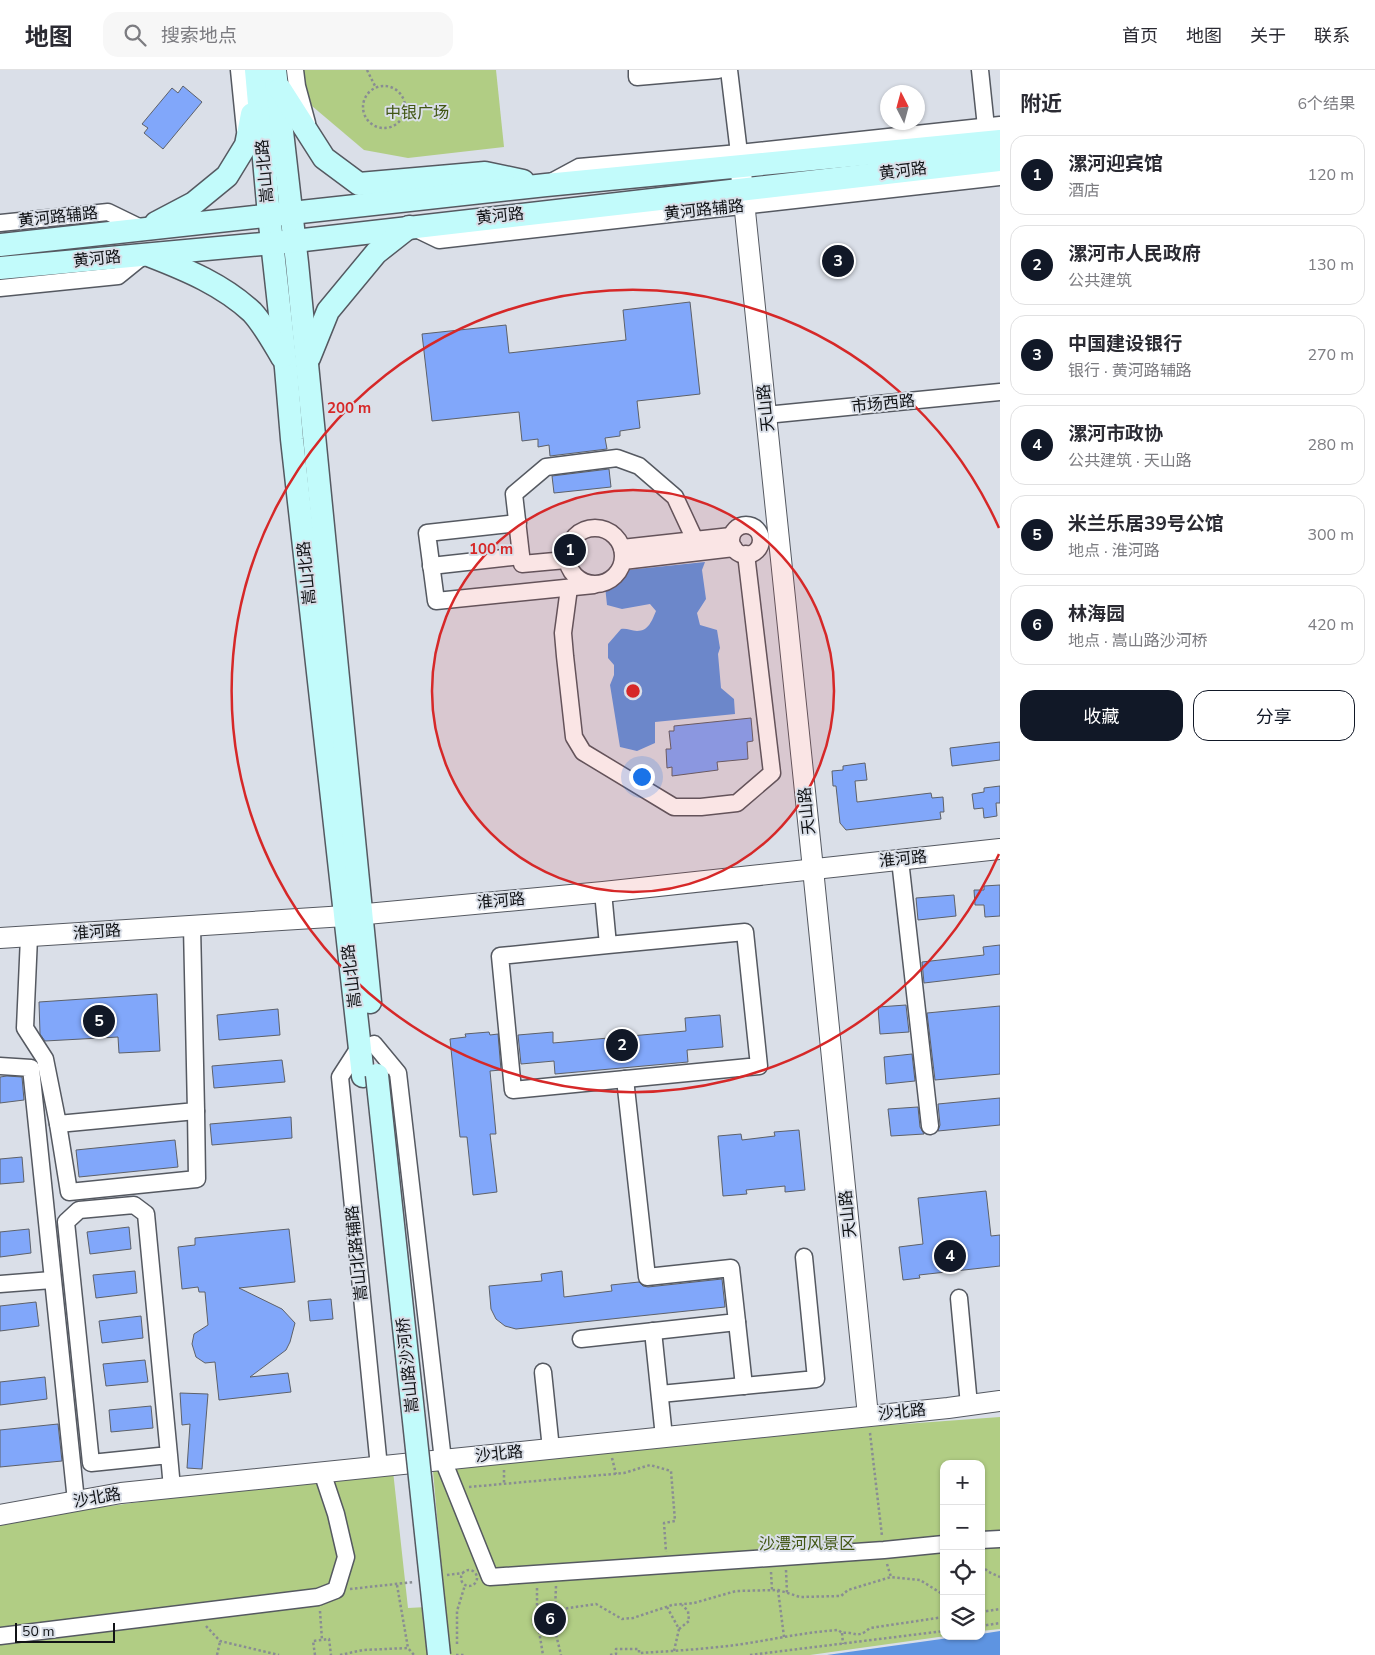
<!DOCTYPE html>
<html lang="zh">
<meta charset="utf-8">
<style>
:root{--surface:#fff;--page:#f7f7f7;--text:#2b2b33;--muted:#7c7c81;--line:#e1e1e2;--accent:#111827}
body{margin:0;font-family:"Nunito Sans","Noto Sans SC",sans-serif;background:var(--page);color:var(--text)}
.controls{position:absolute;right:15px;bottom:15px;display:grid;overflow:hidden;border-radius:10px;box-shadow:0 1px 4px #0004}
.controls button{width:45px;height:45px;display:grid;place-items:center;padding:0;border:0;border-bottom:1px solid var(--line);background:var(--surface);color:var(--text);font:25px sans-serif}
.compass{position:absolute;left:880px;top:15px;width:45px;height:45px;border-radius:50%;background:var(--surface);box-shadow:0 1px 4px #0004;rotate:354deg}
.scale{position:absolute;left:15px;bottom:12px;width:100px;box-sizing:border-box;padding-left:5px;border:2px solid #111316;border-top:0;font-size:14px;line-height:18px;white-space:nowrap;color:#111316;-webkit-text-stroke:4px #dadfe8;paint-order:stroke}
.you{position:absolute;left:641px;top:706px;width:18px;height:18px;margin:-12px;border:4px solid #fff;border-radius:50%;background:#1a73e8;box-shadow:0 0 0 8px #1a73e833}
.badge{display:grid;place-items:center;width:32px;height:32px;border-radius:50%;background:var(--accent);color:#fff;font-size:16px;font-weight:700}
.pin{position:absolute;translate:-50% -50%;border:2px solid #fff;box-shadow:0 1px 5px #0006}
.list{margin:0;padding:0;list-style:none}
h2{display:flex;justify-content:space-between;align-items:center;height:65px;margin:0;padding:0 20px;font-size:21px}
h2 small{font-size:16px;font-weight:400;color:var(--muted)}
.list li{display:grid;grid-template-columns:32px 1fr auto;gap:15px;align-items:center;box-sizing:border-box;height:80px;margin:0 10px 10px;padding:0 10px;border:1px solid var(--line);border-radius:15px}
.list b{display:block;font-size:19px;white-space:nowrap}
.list p{margin:0;font-size:16px;white-space:nowrap;color:var(--muted)}
.list em{font-size:16px;font-style:normal;color:var(--muted)}
.actions{display:flex;gap:10px;padding:15px 20px}
.actions a{flex:1;padding:11px 0;border:1px solid var(--accent);border-radius:15px;text-align:center;font-size:18px;color:var(--accent)}
.actions .main{background:var(--accent);color:#fff}
.icon{flex:none;width:28px;height:28px;fill:none;stroke:currentColor;stroke-width:2;stroke-linecap:round;stroke-linejoin:round}
.map{position:relative;flex:none;width:1000px;height:1585px;overflow:hidden}
header{display:flex;align-items:center;gap:30px;box-sizing:border-box;height:70px;padding:0 25px;background:var(--surface);border-bottom:1px solid var(--line)}
header strong{font-size:24px}
nav{display:flex;gap:28px;margin-inline-start:auto;font-size:18px}
.search{width:350px;height:45px;background:var(--page);display:flex;align-items:center;gap:12px;box-sizing:border-box;padding:0 18px;border-radius:15px;color:var(--muted);font-size:19px}
main{display:flex}
aside{flex:1;background:var(--surface)}
.map>svg:first-child{display:block}
.green{fill:#b1cd84}
.water{fill:#5e94e1}
.building{fill:#81a7fa;stroke:#5d6169}
.lines{fill:none;stroke-linecap:round;stroke-linejoin:round}
.minor-casing{stroke:#555961;stroke-width:19}
.tertiary-casing{stroke:#555961;stroke-width:22}
.secondary-casing{stroke:#555961;stroke-width:25}
.path{stroke:#898d93;stroke-width:2.5;stroke-dasharray:2.5 2.5;stroke-linecap:butt}
.minor{stroke:#fff;stroke-width:16}
.tertiary{stroke:#fff;stroke-width:20}
.secondary{stroke:#c2fbfb;stroke-width:22}
.secondary-bridge-casing{stroke:#555961;stroke-width:25;stroke-linecap:butt}
.secondary-bridge{stroke:#c2fbfb;stroke-width:22}
.ring{fill:none;stroke:#d62828;stroke-width:2.5}
.labels{text-anchor:middle;dominant-baseline:central;stroke-width:4;stroke-linejoin:round;paint-order:stroke}
.park-label{font-size:16px;fill:#415613;stroke:#dadfe8}
.street-label{font-size:16px;fill:#111316;stroke:#dadfe8}
.centre{fill:#d62828;stroke:#dadfe8;stroke-width:2.5}
.ring-label{font-size:15px;text-anchor:middle;font-weight:bold;fill:#d62828;stroke:#dadfe8;stroke-width:4;stroke-linejoin:round;paint-order:stroke}
</style>
<header>
<strong>地图</strong>
<div class="search"><svg class="icon" aria-label="search" viewBox="0 0 24 24"><circle cx="10" cy="10" r="6"/><path d="M15 15l6 6"/></svg>搜索地点</div>
<nav><a>首页</a><a>地图</a><a>关于</a><a>联系</a></nav>
</header>
<main>
<div class="map">
<svg width="1000" height="1585" viewBox="0 0 1000 1585">
<rect width="100%" height="100%" fill="#dadfe8"/>
<g class="green">
<path d="M300,0H496L504,77L408,88L364,80L312,36Z"/>
<path d="M1000,1347V1559L981,1561V1394H944V1566H946L810,1585H0V1451L191,1425L393,1401L408,1538L445,1536L433,1401L877,1356Z"/>
</g>
<g class="water">
<path d="M705,492L702,500L706,529L697,543L700,555L717,560L720,578L718,584L721,618L734,629L735,644L655,652V673L637,681L620,677L610,615L614,605V595L608,588V574L621,559C627,558 631,561 637,561C649,561 652,550 656,541L650,534L622,539L607,535L605,516L619,510L627,500Z"/>
<path d="M1000,1561V1585H827L963,1566H981V1564Z"/>
</g>
<g class="building">
<path d="M183,16L202,32L163,79L144,63L148,58L142,54L172,18L178,23Z"/>
<path d="M690,232L700,324L637,331L640,358L620,361V366L605,368L607,379L550,386L549,375L538,377V369L522,371L519,342L432,351L422,264L506,255L509,283L626,270L623,240Z"/>
<path d="M609,399L611,417L554,423L552,406Z"/>
<path d="M751,648L753,671L747,672L748,689L717,692L718,700L672,706V697L667,698L666,679H671L669,661H674V656Z"/>
<path d="M1000,672V690L952,696L950,678Z"/>
<path d="M865,693L867,710L855,711L857,732L931,723L932,728L943,727L944,742H940L941,749L846,760L840,753L836,716H833L832,701L843,700V696Z"/>
<path d="M1000,716V733H996L997,746L984,748L983,738L974,739L972,724L984,722V718Z"/>
<path d="M1000,815V846L985,847L984,835H975L974,820H984V816Z"/>
<path d="M954,825L956,846L918,850L916,828Z"/>
<path d="M1000,875V904L924,913L922,892L984,885L983,877Z"/>
<path d="M157,924L160,981L119,983L118,967L45,971L40,964L39,932Z"/>
<path d="M906,935L909,962L880,964L878,937Z"/>
<path d="M1000,936V1004L935,1010L927,943Z"/>
<path d="M278,939L280,965L219,970L217,945Z"/>
<path d="M720,945L723,977L687,980L688,992L555,1004L554,991L521,994L518,965L553,962V973L686,961L685,948Z"/>
<path d="M489,962L490,965L498,964L501,1000L490,1001L496,1064H490L497,1122L473,1125L467,1067H460L450,969L466,967L465,964Z"/>
<path d="M912,984L915,1011L886,1014L884,987Z"/>
<path d="M282,990L285,1012L214,1018L212,996Z"/>
<path d="M7,1006L22,1007L24,1030L0,1033V1007Z"/>
<path d="M1000,1028V1055L938,1061L940,1055L938,1034Z"/>
<path d="M918,1037L920,1057L924,1064L891,1066L888,1039Z"/>
<path d="M291,1047L292,1068L212,1075L210,1054Z"/>
<path d="M799,1060L805,1120L785,1122V1116L746,1120L747,1124L723,1126L718,1066L741,1064L742,1070L775,1066L774,1062Z"/>
<path d="M175,1070L178,1097L79,1107L76,1080Z"/>
<path d="M22,1087L24,1112L0,1114V1089Z"/>
<path d="M986,1121L991,1166L1000,1165V1196L919,1205L920,1208L903,1210L899,1177L923,1174L918,1128Z"/>
<path d="M129,1157L131,1179L90,1184L87,1162Z"/>
<path d="M29,1159L31,1183L0,1187V1162Z"/>
<path d="M289,1159L295,1212L239,1218L282,1239L295,1253L290,1272L286,1280L250,1307L288,1303L291,1322L219,1330L215,1292L205,1293L196,1287L192,1274L194,1264L208,1255L205,1222H199L198,1217L182,1219L178,1177L195,1175V1168Z"/>
<path d="M135,1201L137,1223L96,1228L93,1205Z"/>
<path d="M562,1201L564,1227L612,1221L611,1215L639,1212L643,1216L648,1217L722,1209L725,1237L516,1259L505,1256L496,1249L491,1239L489,1216L542,1211L541,1204Z"/>
<path d="M331,1229L333,1249L310,1251L308,1231Z"/>
<path d="M36,1232L39,1256L0,1261V1236Z"/>
<path d="M141,1246L143,1268L102,1273L99,1251Z"/>
<path d="M145,1290L148,1312L106,1316L103,1294Z"/>
<path d="M45,1307L47,1329L0,1335V1312Z"/>
<path d="M180,1323L208,1324L202,1399L187,1398L190,1354L182,1355Z"/>
<path d="M151,1336L153,1358L111,1362L109,1340Z"/>
<path d="M58,1354L62,1391L0,1397V1360Z"/>
</g>
<g class="lines">
<defs>
<g id="minor">
<path d="M239,0L245,60"/>
<path d="M295,0L297,16L307,53"/>
<path d="M637,0V7L718,0"/>
<path d="M729,0L739,83"/>
<path d="M980,0L986,57"/>
<path d="M553,111L579,97L739,83L1000,55"/>
<path d="M0,153L108,142L143,159"/>
<path d="M412,157L439,170L1000,107"/>
<path d="M0,218L118,206L144,185"/>
<path d="M766,345L1000,322"/>
<path d="M518,453L427,463L436,531L594,515"/>
<circle cx="746" cy="470" r="15"/>
<circle cx="595" cy="486" r="28"/>
<path d="M622,478L731,466"/>
<path d="M566,490L522,494L514,424L546,397L617,388L639,396L675,427L695,470"/>
<path d="M623,491L734,478"/>
<path d="M431,496L521,486"/>
<path d="M569,518L563,563L565,586L574,667L583,682L674,737H701L737,733L772,703L746,484"/>
<path d="M900,790L930,1056"/>
<path d="M603,822L608,875L745,862L759,996L513,1020L500,886L608,875"/>
<path d="M29,867L25,958L45,989L58,1054L196,1041L192,856"/>
<path d="M374,974L398,1003L443,1390L490,1507L884,1480L944,1474"/>
<path d="M360,976L340,1007L379,1397"/>
<path d="M0,996L31,998L76,1431"/>
<path d="M58,1054L69,1122L197,1109L196,1041"/>
<path d="M0,1214L52,1210"/>
<path d="M959,1228L969,1335"/>
<path d="M737,1252L744,1316"/>
<path d="M653,1261L664,1367"/>
<path d="M581,1269L737,1252L731,1198L647,1207L625,1009"/>
<path d="M543,1302L551,1379"/>
<path d="M660,1324L816,1309L804,1187"/>
<path d="M169,1385L91,1393L66,1152L79,1140L134,1135L146,1144L169,1385L172,1418"/>
<path d="M981,1470L1000,1469"/>
<path d="M0,1566L318,1527L336,1520L346,1487L336,1444L322,1402"/>
</g>
<g id="tertiary">
<path d="M739,83L813,799L868,1346"/>
<path d="M0,868L345,846L603,822L1000,779"/>
<path d="M0,1445L121,1423L948,1338L1000,1331"/>
</g>
<g id="secondary">
<path d="M256,0L269,145L286,298L292,369L363,1006"/>
<path d="M275,0L297,193L370,932"/>
<path d="M280,19L324,88L359,114L485,103L523,111"/>
<path d="M156,153L194,133L227,106L246,75L252,44"/>
<path d="M0,175L546,115L1000,71"/>
<path d="M151,186C187,200 223,215 252,242C264,255 273,272 282,287"/>
<path d="M0,198L295,171L1000,90"/>
<path d="M309,288L328,241L376,183L409,157"/>
</g>
</defs>
<use href="#minor" class="minor-casing"/>
<use href="#tertiary" class="tertiary-casing"/>
<use href="#secondary" class="secondary-casing"/>
<g class="path">
<path d="M367,0L376,18"/>
<circle cx="384" cy="37" r="21"/>
<path d="M870,1363L882,1466"/>
<path d="M612,1388L616,1404"/>
<path d="M504,1400V1413"/>
<path d="M469,1417L624,1403L650,1395L671,1401L675,1451L664,1453L666,1482"/>
<path d="M887,1494L891,1507"/>
<path d="M981,1496L989,1502L1000,1507"/>
<path d="M786,1500L787,1523"/>
<circle cx="469" cy="1508" r="8"/>
<path d="M771,1502L772,1520"/>
<path d="M447,1505L463,1503"/>
<path d="M397,1515L408,1578"/>
<path d="M556,1516L555,1540L596,1534L622,1549L633,1548L672,1535L694,1533L736,1521L778,1520L800,1527L841,1526L848,1520L891,1507L920,1510L944,1525"/>
<path d="M537,1518V1540"/>
<path d="M350,1519L414,1512"/>
<path d="M778,1520L784,1567"/>
<circle cx="546" cy="1550" r="13"/>
<path d="M667,1537L679,1559L674,1581"/>
<path d="M320,1541L322,1570"/>
<path d="M981,1542L1000,1539"/>
<path d="M206,1556L220,1571L279,1585"/>
<path d="M981,1556L1000,1553"/>
<path d="M679,1559L689,1551L688,1541L682,1535"/>
<path d="M555,1560L561,1585"/>
<path d="M539,1561L543,1585"/>
<path d="M842,1563L843,1574"/>
<path d="M457,1574V1541L465,1515"/>
<path d="M217,1585L220,1572"/>
<path d="M315,1585L313,1571L329,1569L331,1585"/>
<path d="M340,1585L363,1580L408,1578L414,1585"/>
<path d="M456,1585H465"/>
<path d="M610,1585L616,1584V1579H639V1583C673,1581 708,1579 743,1574C775,1569 806,1562 838,1560L842,1563C856,1561 856,1570 870,1558L944,1547"/>
<path d="M750,1585L944,1561"/>
</g>
<use href="#minor" class="minor"/>
<use href="#tertiary" class="tertiary"/>
<use href="#secondary" class="secondary"/>
<defs>
<path id="secondary-bridge" d="M377,1005L439,1585"/>
</defs>
<use href="#secondary-bridge" class="secondary-bridge-casing"/>
<use href="#secondary-bridge" class="secondary-bridge"/>
</g>
<circle cx="633" cy="621" r="201" fill="#d62828" fill-opacity=".12"/>
<g class="ring">
<circle cx="633" cy="621" r="201"/>
<path d="M999 784A401 401 0 1 1 999 458"/>
</g>
<g class="labels">
<g class="park-label">
<text x="417" y="43">中银广场</text>
<text x="807" y="1474">沙澧河风景区</text>
</g>
<g class="street-label">
<text transform="translate(265 101) rotate(-95)">嵩山北路</text>
<text transform="translate(903 101) rotate(-7)">黄河路</text>
<text transform="translate(704 140) rotate(-6)">黄河路辅路</text>
<text transform="translate(500 146) rotate(-6)">黄河路</text>
<text transform="translate(58 147) rotate(-6)">黄河路辅路</text>
<text transform="translate(97 189) rotate(-6)">黄河路</text>
<text transform="translate(883 334) rotate(-6)">市场西路</text>
<text transform="translate(766 338) rotate(-96)">天山路</text>
<text transform="translate(307 503) rotate(-96)">嵩山北路</text>
<text transform="translate(807 741) rotate(-96)">天山路</text>
<text transform="translate(903 789) rotate(-6)">淮河路</text>
<text transform="translate(501 831) rotate(-5)">淮河路</text>
<text transform="translate(97 862) rotate(-4)">淮河路</text>
<text transform="translate(352 906) rotate(-97)">嵩山北路</text>
<text transform="translate(848 1144) rotate(-96)">天山路</text>
<text transform="translate(357 1183) rotate(-96)">嵩山北路辅路</text>
<text transform="translate(408 1295) rotate(-96)">嵩山路沙河桥</text>
<text transform="translate(902 1342) rotate(-6)">沙北路</text>
<text transform="translate(499 1384) rotate(-6)">沙北路</text>
<text transform="translate(97 1428) rotate(-10)">沙北路</text>
</g>
</g>
<circle cx="633" cy="621" r="8" class="centre"/>
<g class="ring-label">
<text x="349" y="343">200 m</text>
<text x="491" y="484">100 m</text>
</g>
</svg>
<div class="controls">
<button>+</button>
<button>−</button>
<button><svg class="icon" aria-label="locate" viewBox="0 0 24 24"><circle cx="12" cy="12" r="6"/><path d="M12 2v4M12 18v4M2 12h4M18 12h4"/></svg></button>
<button><svg class="icon" aria-label="layers" viewBox="0 0 24 24"><path d="M12 4l9 5-9 5-9-5zM3 14l9 5 9-5"/></svg></button>
</div>
<svg class="compass" viewBox="-18 -18 36 36"><path d="M0-13l5 13h-10z" fill="#e53935"/><path d="M0 13l5-13h-10z" fill="#7c7c81"/></svg>
<div class="scale">50 m</div>
<div class="you"></div>
<div class="pin badge" style="left:570px;top:480px">1</div>
<div class="pin badge" style="left:622px;top:975px">2</div>
<div class="pin badge" style="left:838px;top:191px">3</div>
<div class="pin badge" style="left:950px;top:1186px">4</div>
<div class="pin badge" style="left:99px;top:951px">5</div>
<div class="pin badge" style="left:550px;top:1549px">6</div>
</div>
<aside>
<h2>附近<small>6个结果</small></h2>
<ul class="list">
<li><span class="badge">1</span><div><b>漯河迎宾馆</b><p>酒店</p></div><em>120 m</em></li>
<li><span class="badge">2</span><div><b>漯河市人民政府</b><p>公共建筑</p></div><em>130 m</em></li>
<li><span class="badge">3</span><div><b>中国建设银行</b><p>银行 · 黄河路辅路</p></div><em>270 m</em></li>
<li><span class="badge">4</span><div><b>漯河市政协</b><p>公共建筑 · 天山路</p></div><em>280 m</em></li>
<li><span class="badge">5</span><div><b>米兰乐居39号公馆</b><p>地点 · 淮河路</p></div><em>300 m</em></li>
<li><span class="badge">6</span><div><b>林海园</b><p>地点 · 嵩山路沙河桥</p></div><em>420 m</em></li>
</ul>
<div class="actions"><a class="main">收藏</a><a>分享</a></div>
</aside>
</main>
